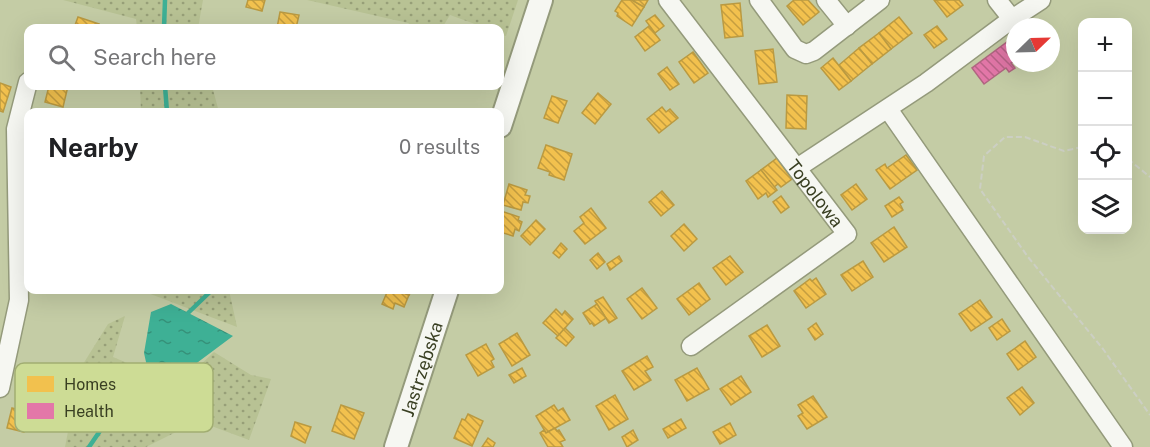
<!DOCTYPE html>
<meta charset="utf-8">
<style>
:root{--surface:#fff;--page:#f6f6f6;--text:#202124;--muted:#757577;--line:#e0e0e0}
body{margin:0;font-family:"Public Sans",sans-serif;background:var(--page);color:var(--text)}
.controls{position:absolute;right:18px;top:18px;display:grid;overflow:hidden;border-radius:12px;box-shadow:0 6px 24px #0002}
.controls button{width:54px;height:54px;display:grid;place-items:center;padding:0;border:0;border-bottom:2px solid var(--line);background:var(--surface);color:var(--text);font:30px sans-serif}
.compass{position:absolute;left:1006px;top:18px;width:54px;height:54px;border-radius:50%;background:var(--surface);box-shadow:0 6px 24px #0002;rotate:67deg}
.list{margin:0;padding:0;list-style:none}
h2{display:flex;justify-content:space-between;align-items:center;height:78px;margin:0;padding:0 24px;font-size:26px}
h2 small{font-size:20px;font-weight:400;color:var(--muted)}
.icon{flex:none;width:33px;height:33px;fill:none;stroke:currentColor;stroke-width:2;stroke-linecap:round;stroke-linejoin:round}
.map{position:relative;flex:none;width:1150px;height:447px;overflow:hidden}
.search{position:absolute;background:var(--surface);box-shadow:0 6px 24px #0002;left:24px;top:24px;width:480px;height:66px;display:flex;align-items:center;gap:15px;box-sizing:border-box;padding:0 21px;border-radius:12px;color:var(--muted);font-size:22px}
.panel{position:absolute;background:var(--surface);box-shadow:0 6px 24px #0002;left:24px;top:108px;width:480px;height:186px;border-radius:12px}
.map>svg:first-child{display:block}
.grass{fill:url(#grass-dots)}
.water{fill:url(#water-ripples)}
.homes{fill:url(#homes-back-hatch);stroke:#ba9a41;stroke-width:1.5}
.health{fill:url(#health-back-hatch);stroke:#b06680;stroke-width:1.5}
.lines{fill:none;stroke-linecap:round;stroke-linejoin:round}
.stream{stroke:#3eb095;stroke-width:4.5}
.minor-casing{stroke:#949a7b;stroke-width:21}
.major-casing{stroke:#949a7b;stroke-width:26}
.path{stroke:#cccfc3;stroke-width:2;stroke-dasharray:6 3;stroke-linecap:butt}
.minor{stroke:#f6f7f2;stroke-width:18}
.major{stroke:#f6f7f2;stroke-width:22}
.labels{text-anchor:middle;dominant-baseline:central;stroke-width:6;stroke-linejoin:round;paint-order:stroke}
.street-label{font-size:18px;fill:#393f22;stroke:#cddc95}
.key{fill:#cddc95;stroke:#a1ad72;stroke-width:1.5}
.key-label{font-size:16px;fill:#393f22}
</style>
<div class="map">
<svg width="1150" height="447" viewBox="0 0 1150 447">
<defs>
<pattern id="grass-dots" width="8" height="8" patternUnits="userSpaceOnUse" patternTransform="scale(1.5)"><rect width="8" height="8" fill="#b8c294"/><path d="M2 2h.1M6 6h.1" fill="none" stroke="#979f78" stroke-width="1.8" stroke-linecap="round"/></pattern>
<pattern id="water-ripples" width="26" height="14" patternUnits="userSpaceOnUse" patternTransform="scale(1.5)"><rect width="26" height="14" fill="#3eb095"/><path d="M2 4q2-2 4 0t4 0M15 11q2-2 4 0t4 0" fill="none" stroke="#359179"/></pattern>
<pattern id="homes-back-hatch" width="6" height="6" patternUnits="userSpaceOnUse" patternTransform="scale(1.5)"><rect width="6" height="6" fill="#f2c14e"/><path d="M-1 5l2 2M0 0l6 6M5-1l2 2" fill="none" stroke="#c59e40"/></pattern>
<pattern id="health-back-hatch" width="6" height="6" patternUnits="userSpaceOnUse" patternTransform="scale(1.5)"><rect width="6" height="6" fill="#e377a8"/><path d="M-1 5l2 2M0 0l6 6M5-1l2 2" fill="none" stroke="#b96388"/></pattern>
</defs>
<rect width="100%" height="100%" fill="#c4cca5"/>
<g class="grass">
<path d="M63,0H203L198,28H137L136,19Z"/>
<path d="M307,0H518L506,36L500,34V28H486L450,15L442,28H415L408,23Z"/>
<path d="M140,86H212L219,112H141Z"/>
<path d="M140,290H229L237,327Z"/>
<path d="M125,316L113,357L139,368L169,394L214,352L251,375L271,379L249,440L198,421L146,447H65L80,369L108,324Z"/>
</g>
<path class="water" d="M171,304L233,336L186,371L172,389L148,371L144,353L151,312Z"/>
<g class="homes">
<path d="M248,0H265L262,11L246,7Z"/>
<path d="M622,0H632L644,7L632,26L617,16L618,13L615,11Z"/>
<path d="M632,0H648L644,7Z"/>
<path d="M794,0H808L819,12L803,25L787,6Z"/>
<path d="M934,0H959L963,5L947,17Z"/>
<path d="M740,3L743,36L725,38L721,5Z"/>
<path d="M280,12L299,15L296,28H277Z"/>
<path d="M655,15L664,26L655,33L646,21Z"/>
<path d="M78,17L99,24L97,28H74Z"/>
<path d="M899,17L912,33L891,49L879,33Z"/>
<path d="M649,26L660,40L645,51L635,37Z"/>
<path d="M937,26L947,39L934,48L924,35Z"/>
<path d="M879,33L891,49L872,64L859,48Z"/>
<path d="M859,48L872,64L851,81L839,65Z"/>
<path d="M773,49L777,82L759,84L755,51Z"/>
<path d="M693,52L708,73L694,83L679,62Z"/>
<path d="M833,58L851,81L839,90L821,68Z"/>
<path d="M667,67L679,84L670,90L658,74Z"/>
<path d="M0,83L11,87L3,112L0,111Z"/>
<path d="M49,86H68L63,107L45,102Z"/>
<path d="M598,93L611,104L595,124L582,113Z"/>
<path d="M787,95L807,96L806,129L786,128Z"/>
<path d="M552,96L567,101L558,123L544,118Z"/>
<path d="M662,107L666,112L670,109L678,118L659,133L647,119Z"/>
<path d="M546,145L572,154L564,180L549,175L550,172L538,168Z"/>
<path d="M906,155L917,170L890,189L876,170L885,164L887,168Z"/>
<path d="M777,158L792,179L781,187L778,184L774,187L761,170Z"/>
<path d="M761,170L777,190L768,197L766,193L758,199L746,181Z"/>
<path d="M509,184L527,190L525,195L530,196L528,203L523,202L521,210L503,205Z"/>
<path d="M856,184L867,199L852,210L841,195Z"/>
<path d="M662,191L674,205L661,216L649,202Z"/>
<path d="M781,196L789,207L781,213L773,202Z"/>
<path d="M899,197L903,202L900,204L903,210L892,217L885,206Z"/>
<path d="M591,208L606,228L585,244L574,231L584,223L580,217Z"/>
<path d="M501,211L519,217L518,220L522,222L519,231L515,229L513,236L500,232Z"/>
<path d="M536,220L545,229L530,245L521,236Z"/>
<path d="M684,224L697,239L684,251L671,236Z"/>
<path d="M894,227L907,247L884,262L871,243Z"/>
<path d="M561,243L567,249L559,258L553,253Z"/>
<path d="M598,253L605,262L597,269L590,260Z"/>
<path d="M619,256L622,261L610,270L607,264Z"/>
<path d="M730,256L743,272L726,285L713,268Z"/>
<path d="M863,261L873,277L852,291L841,275Z"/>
<path d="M816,278L826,294L806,308L794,291L810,279L812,281Z"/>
<path d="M699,283L710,299L689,315L677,299Z"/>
<path d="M642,288L657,308L642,319L627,299Z"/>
<path d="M388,290H396L409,295L404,307L395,303L393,309L382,304Z"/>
<path d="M396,290H412L409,295Z"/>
<path d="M603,297L617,318L609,323L595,301Z"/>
<path d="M980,300L992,317L971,331L959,314Z"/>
<path d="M597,304L606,318L594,326L592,323L590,324L583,313Z"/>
<path d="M556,309L562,315L565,311L573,319L558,336L543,323Z"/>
<path d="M1002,319L1010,331L997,340L989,328Z"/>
<path d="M816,323L823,334L815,340L808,329Z"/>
<path d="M767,325L780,346L762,357L749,336Z"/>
<path d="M565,328L574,337L566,346L556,338Z"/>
<path d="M517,333L530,355L512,366L499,344Z"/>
<path d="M1025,341L1036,357L1018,370L1007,354Z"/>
<path d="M486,344L494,359L491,361L494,367L478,376L466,355Z"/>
<path d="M647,356L653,367L645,371L651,380L634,390L622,371Z"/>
<path d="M522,368L526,376L514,383L509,375Z"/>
<path d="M697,368L709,389L687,401L675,380Z"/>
<path d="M741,376L751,392L731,405L720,389Z"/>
<path d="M1022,387L1034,403L1020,415L1007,398Z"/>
<path d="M615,395L628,419L609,430L596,406Z"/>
<path d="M813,396L827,417L807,429L798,416L803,413L798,405Z"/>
<path d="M341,405L364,413L354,439L332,431Z"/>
<path d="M554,405L558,411L563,408L570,420L546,433L536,416Z"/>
<path d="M12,408L28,412L24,432L7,428Z"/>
<path d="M468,414L483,421L472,446L454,438L462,419L465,420Z"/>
<path d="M681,419L686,428L668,438L663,429Z"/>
<path d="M295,422L311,427L305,443L291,436Z"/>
<path d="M730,423L736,435L720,444L713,432Z"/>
<path d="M555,428L557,431L559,430L565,440L560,442L563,447H548L540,433L544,430L546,433Z"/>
<path d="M633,430L638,440L627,447L622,437Z"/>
<path d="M488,438L495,443L493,447H482Z"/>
</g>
<path class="health" d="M1015,36V61L1011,63L1015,68L1009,72L1006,68L984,84L972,68Z"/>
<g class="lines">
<g class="stream">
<path d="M164,28L165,0"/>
<path d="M165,86L167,112"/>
<path d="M188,313L212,290"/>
<path d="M89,447L119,403L148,371"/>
</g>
<defs>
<g id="minor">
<path id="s1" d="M668,0L847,234L691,346"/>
<path d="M759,0L795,49L806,54L814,51L880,0"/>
<path d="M826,0L847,26"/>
<path d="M997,0L1012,19L1041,0"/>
<path d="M888,109L1123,447"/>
<path d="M797,168L926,83L1012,19"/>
<path d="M0,388L19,300L16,129L28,82"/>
</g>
<g id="major">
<path d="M500,126L541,0"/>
<path id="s2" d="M396,447L447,290"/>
</g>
</defs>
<use href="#minor" class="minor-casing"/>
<use href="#major" class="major-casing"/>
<g class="path">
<path d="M1082,147L1064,151L1025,137H1005L984,156L980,189L1028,257L1103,349L1150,415"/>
<path d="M1128,159L1150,177"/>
</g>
<use href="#minor" class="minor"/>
<use href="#major" class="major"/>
</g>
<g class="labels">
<g class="street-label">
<text stroke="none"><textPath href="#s1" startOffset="243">Topolowa</textPath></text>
<text stroke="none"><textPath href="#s2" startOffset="82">Jastrzębska</textPath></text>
</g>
</g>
<rect x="15" y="363" width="198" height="69" rx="9" class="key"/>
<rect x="27" y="376" width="27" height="16" fill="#f2c14e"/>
<rect x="27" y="403" width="27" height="16" fill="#e377a8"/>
<g class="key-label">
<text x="64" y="390">Homes</text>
<text x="64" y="417">Health</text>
</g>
</svg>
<div class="controls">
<button>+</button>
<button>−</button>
<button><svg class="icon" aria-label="locate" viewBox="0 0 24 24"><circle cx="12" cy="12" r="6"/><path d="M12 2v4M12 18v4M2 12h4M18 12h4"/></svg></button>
<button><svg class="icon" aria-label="layers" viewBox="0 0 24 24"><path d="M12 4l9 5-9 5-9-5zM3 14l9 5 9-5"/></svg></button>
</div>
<svg class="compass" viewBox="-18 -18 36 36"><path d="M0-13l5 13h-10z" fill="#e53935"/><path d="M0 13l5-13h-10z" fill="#757577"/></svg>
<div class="search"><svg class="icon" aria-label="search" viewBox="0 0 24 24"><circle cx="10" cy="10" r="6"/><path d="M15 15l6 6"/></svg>Search here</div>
<section class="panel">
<h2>Nearby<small>0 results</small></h2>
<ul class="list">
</ul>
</section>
</div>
